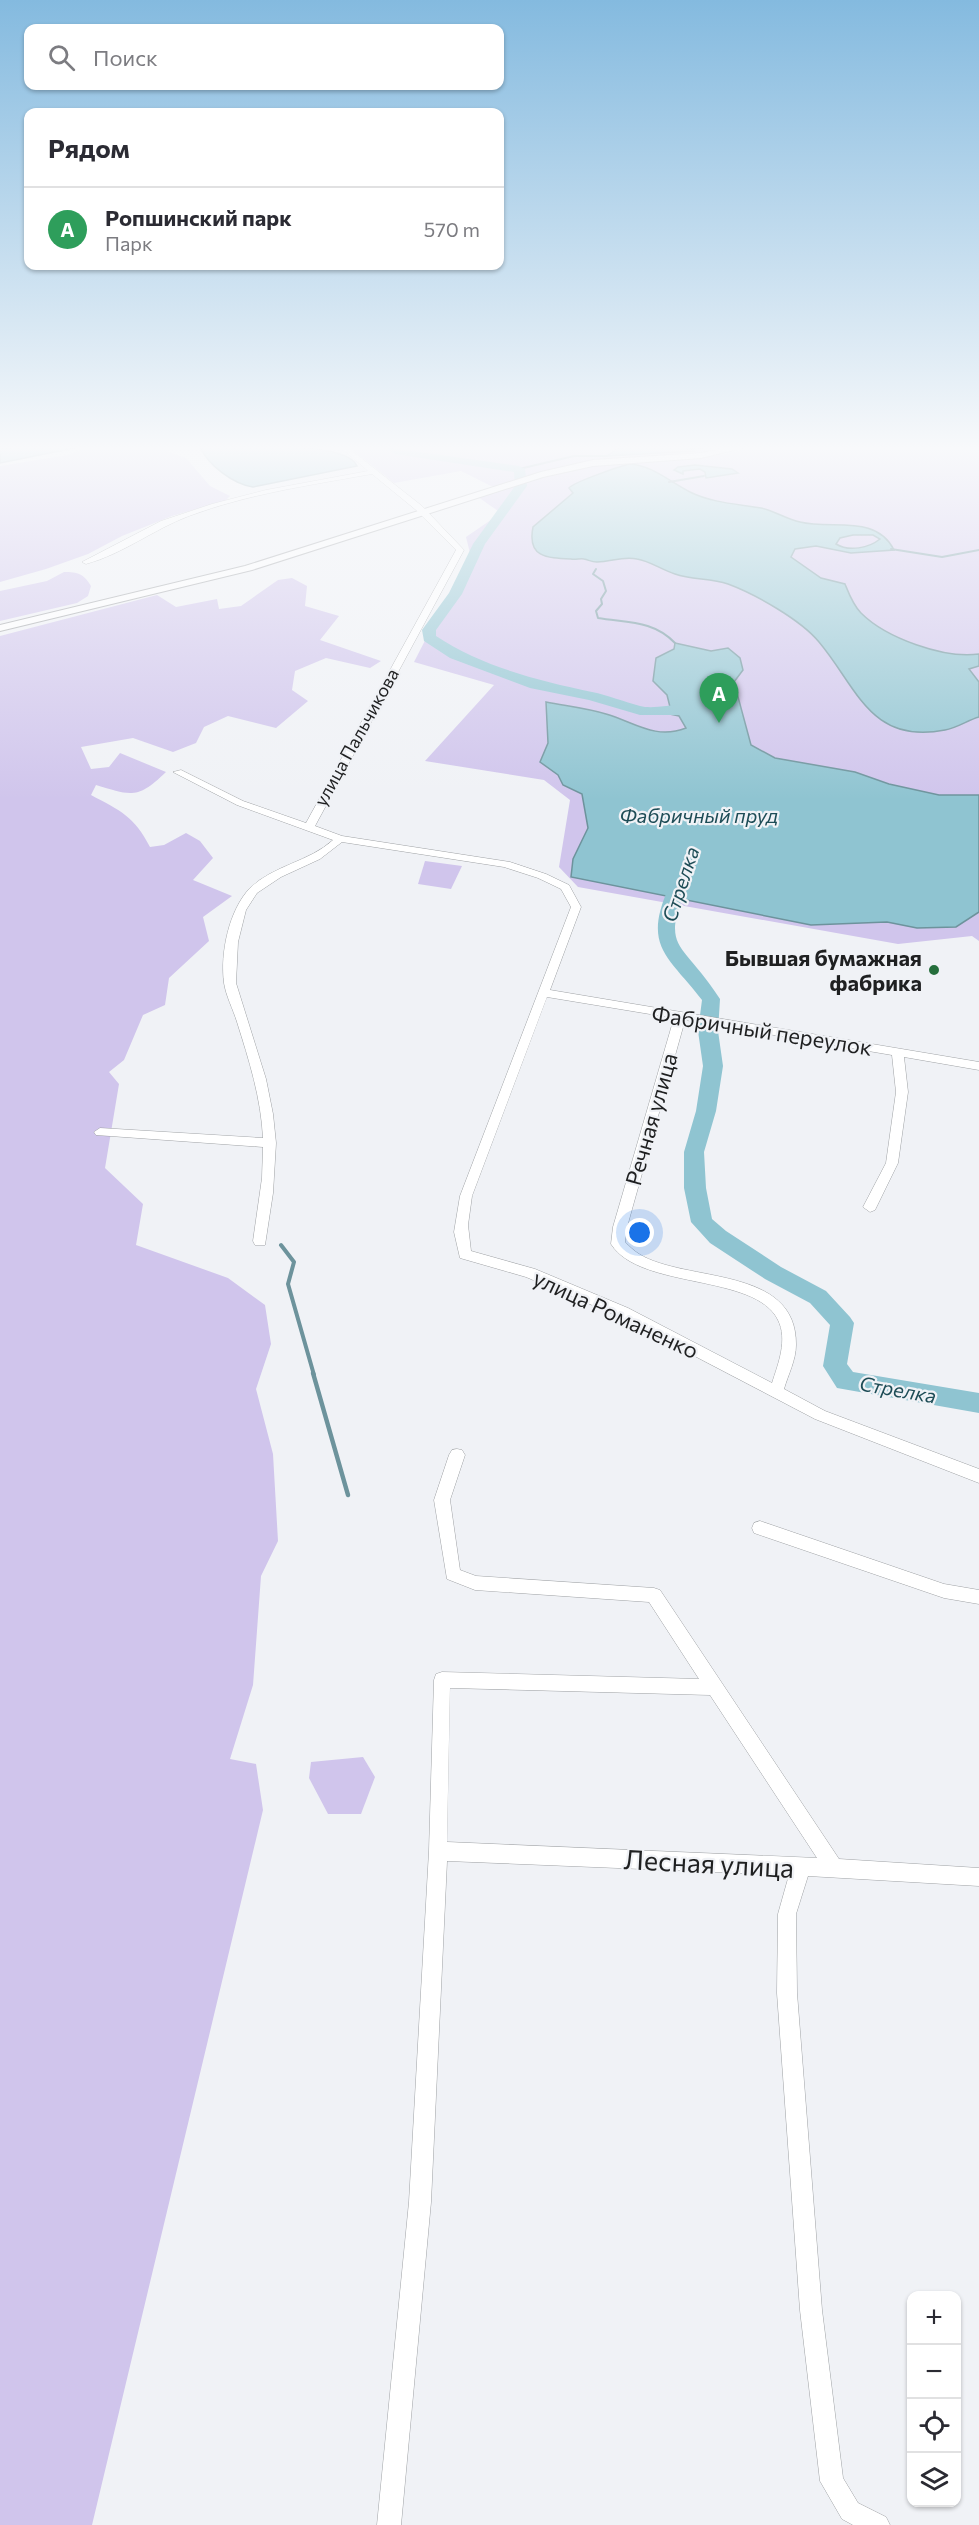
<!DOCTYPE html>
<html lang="ru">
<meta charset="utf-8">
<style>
:root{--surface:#fff;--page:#f2f2f3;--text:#2b2b33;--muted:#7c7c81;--line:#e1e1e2;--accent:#256e3c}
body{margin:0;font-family:Commissioner,sans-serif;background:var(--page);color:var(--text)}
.controls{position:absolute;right:18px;bottom:18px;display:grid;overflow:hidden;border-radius:12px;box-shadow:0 2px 4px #0004}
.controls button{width:54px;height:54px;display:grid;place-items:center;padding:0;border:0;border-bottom:2px solid var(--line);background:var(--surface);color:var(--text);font:30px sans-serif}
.you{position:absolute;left:640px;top:1233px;width:21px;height:21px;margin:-15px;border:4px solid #fff;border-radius:50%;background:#1a73e8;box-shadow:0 0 0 9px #1a73e833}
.badge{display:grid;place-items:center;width:39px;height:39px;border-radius:50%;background:var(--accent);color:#fff;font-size:20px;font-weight:700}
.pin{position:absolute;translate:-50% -50px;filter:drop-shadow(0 2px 3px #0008)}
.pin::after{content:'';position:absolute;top:32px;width:21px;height:18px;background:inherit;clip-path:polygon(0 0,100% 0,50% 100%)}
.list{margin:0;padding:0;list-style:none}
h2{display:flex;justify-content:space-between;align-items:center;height:78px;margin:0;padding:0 24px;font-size:26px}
h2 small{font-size:20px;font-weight:400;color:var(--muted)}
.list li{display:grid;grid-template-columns:39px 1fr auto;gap:18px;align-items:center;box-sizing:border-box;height:84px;padding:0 24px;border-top:2px solid var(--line)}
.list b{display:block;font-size:22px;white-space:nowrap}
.list p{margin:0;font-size:20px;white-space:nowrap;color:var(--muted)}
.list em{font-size:20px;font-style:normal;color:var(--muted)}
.icon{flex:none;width:33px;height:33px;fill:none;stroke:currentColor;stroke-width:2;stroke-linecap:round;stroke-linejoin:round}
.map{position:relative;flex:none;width:979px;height:2525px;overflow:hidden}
.search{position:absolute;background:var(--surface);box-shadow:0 2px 4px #0004;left:24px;top:24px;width:480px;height:66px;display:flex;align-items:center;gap:15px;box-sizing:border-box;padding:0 21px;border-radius:12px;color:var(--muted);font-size:22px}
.panel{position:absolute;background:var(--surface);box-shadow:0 2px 4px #0004;left:24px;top:108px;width:480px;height:162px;border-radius:12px}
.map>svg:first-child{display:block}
.green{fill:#d0c5ec}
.water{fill:#8fc4d1;stroke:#6d939c;stroke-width:1.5;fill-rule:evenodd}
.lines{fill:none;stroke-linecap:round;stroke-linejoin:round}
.stream-far2{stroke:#6d939c;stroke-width:2}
.stream-far1{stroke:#6d939c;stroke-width:4}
.stream{stroke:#6d939c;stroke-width:4.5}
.river{fill:#8fc4d1;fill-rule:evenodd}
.street-casing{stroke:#9fa2a5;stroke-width:1}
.secondary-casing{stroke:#9fa2a5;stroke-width:2}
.street{fill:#fff;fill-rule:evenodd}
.secondary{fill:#fff;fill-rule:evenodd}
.poi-dot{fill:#256e3c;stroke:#f0f2f6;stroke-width:2}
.labels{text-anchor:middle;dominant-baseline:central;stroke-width:4.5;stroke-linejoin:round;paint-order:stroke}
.far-street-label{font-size:18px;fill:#1f2021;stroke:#f0f2f6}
.far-water-label{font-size:20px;font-style:italic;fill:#1d4c56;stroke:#f0f2f6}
.poi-label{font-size:22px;font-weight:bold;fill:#1f2021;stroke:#f0f2f6;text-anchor:end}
.street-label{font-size:22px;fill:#1f2021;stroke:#f0f2f6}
.near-street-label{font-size:27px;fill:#1f2021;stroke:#f0f2f6}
</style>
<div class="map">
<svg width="979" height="2525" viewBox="0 0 979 2525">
<rect width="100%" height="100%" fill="#f0f2f6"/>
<g class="green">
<path d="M87,447H171L169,452L186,458L210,486L230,496L225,501L172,516L122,536L88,554L46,569L0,582V466L68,455Z"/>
<path d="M349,447H620V449L610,452L611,457L682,453L693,449L690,447H730L715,451L596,460L566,465L493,487L461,471L394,483Z"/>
<path d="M754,447H979V941L972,936L898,944L578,887L559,867L570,800L544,780L425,761L494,685L414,662L470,553L466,537L501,513L478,497C517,485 557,471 598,465C651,457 703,463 754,447Z"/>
<path d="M64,572C78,572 84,574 91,586L88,596L77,603L0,621V591L47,581Z"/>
<path d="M292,578L307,586L305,606L339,616L320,640L381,661L370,668L326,658L295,671L292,690L308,701L276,728L228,716L204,727L196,743L173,752L133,738L81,747L91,769L109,767L120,753L166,772C138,799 132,796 96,785L91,795C121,811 134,816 150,847L164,845L186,833L200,841L213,858L193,880L232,896L203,917L209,941L169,978L165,1005L143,1015L124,1060L109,1072L119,1084L105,1168L143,1204L136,1245L228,1278L265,1305L271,1344L256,1389L273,1454L278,1541L261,1576L253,1685L230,1759L256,1764L263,1810L92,2525H0V636L157,595L176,607L217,599L219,609L241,606L278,580Z"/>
<path d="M425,861L462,866L451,889L418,884Z"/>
<path d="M363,1757L375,1777L361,1814H328L309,1778L311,1762Z"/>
</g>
<g class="water">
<path d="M16,447H73L74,448L0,463V449Z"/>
<path d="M200,447C228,447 346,439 357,466L253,487C233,484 208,465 200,447Z"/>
<path d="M620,447H690L694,451L607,456Z"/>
<path d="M629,464C652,465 670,482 690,492C712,503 738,504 761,508C775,511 786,519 800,522C833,530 876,514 894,550L851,553L816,546L795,549L791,557L821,578L845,584C849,594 853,605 861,613C886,638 944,659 979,654V666L969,669L979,682V717C968,720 957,728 945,730C870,745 857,687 819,642C801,620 755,594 728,584C710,578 692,580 675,574C662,570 650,561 637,559C622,556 611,562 597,562C591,562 589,560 584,559C581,558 575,560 571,559C546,558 527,557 533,527L573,493L569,488C574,482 618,467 629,464ZM853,535H873L880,539C869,548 849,552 836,544L840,538Z"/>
<path d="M695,465L732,469L738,473L706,478L705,472L700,469L683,471V474L674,470L678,467Z"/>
<path d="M675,643L711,651L728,648L740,658L743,670L734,682L751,745L775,758L855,772L889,784L939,795H979V912L956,927L917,928L887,922L811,925L571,877L573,859L588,828L582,794L563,785L558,775L540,762L548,743L546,702C566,706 586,708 606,714C634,722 655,740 686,728L679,716L665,713L670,707L667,695L653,681L656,658L674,649Z"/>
</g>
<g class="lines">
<g class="stream-far2">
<path d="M688,449L714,447"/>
<path d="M519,469L574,456H607"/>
<path d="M669,482L704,476"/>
<path d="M891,549L942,557L979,550"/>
<path d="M596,569L593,574L603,581L606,591L601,599L602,604L596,611L598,618C627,623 653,620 675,643"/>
</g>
<path class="stream-far1" d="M281,1245L294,1262L288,1284L314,1375"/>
<path class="stream" d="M313,1373L348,1495"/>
<g class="river">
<path d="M384,447L519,466L525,469L527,486L485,544L462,594L436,630V636C483,667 537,680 592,692C608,695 624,702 640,706C659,711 690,697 702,712L700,715H640L589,700L530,688L450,658L424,641L422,630L449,593L473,544L515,486L514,472L395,454Z"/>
<path d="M685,864L694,869C658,954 677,933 720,999L718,1031L723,1066L716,1111L704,1152L706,1188L712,1219L726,1231L781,1267L826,1291L850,1317L854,1323L847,1364L853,1372L979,1393V1413L837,1388L823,1366L830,1325L810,1303L765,1279L710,1243L691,1222L684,1188V1152L696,1111L703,1066L698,1031L702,1000C668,956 643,947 668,889C672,880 674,867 685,864Z"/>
</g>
<defs>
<g id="street">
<path d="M340,447H347L422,506L464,550L315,826L342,836L510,862L546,874L569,885L581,907L550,990L979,1062V1070L904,1057L908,1092L898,1163L875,1210L870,1212L863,1207L886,1163L896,1092L892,1055L685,1020L627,1227L625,1242C629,1246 634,1251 639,1254C686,1283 797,1265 796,1345C796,1360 788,1375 784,1389L825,1411L979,1469V1483L815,1419L618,1316L526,1277L460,1258L454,1232L460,1196L571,907L561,889L538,878L504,867L342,842L320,859L281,877L257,893L246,910L238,942L236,983L266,1079L273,1114L276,1143L273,1193L265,1245H255L253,1241L262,1178L263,1147L96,1135L94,1132L100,1128L263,1138C261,1098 249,1060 237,1022C233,1009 226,996 224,983C220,953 229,910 250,888C274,865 309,862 333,840L237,805L173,772L181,770L243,801L306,823L456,550L416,510L372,474C311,485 248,494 189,516C154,529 123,554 86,564L82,562L161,521L212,504L266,490L368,471ZM547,997L674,1018L613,1227L611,1244C640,1290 755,1273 778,1320C788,1340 778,1364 772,1383L628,1308L535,1269L471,1251L468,1225L472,1196Z"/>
<path d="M457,1449L462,1450L465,1455L450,1500L460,1570L476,1576L654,1588L660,1590L839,1859L979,1868V1886L808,1876L796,1914L797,1993L822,2310L843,2478L858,2503L886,2517L890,2525H853L842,2519L820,2481L800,2310L777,1993L778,1914L789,1875L447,1861L431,2202L401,2525H377L409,2202L429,1851L434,1680L436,1674L442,1672L699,1679L649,1602L475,1590L447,1579L434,1500L449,1455L452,1450ZM450,1688L710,1695L817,1858L447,1842Z"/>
<path d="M760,1521L944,1584L979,1590V1604L944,1598L754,1533L752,1528L754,1523Z"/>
</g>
<path id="secondary" d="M732,447H747L701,458L593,466L543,477L252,570L0,631V625L245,566L541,472L593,460L701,453Z"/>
</defs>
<use href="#street" class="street-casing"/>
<use href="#secondary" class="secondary-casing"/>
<use href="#street" class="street"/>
<use href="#secondary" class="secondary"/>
</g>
<linearGradient id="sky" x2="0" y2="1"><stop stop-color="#84badf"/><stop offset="0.56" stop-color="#f8f9fb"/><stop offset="1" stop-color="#f8f9fb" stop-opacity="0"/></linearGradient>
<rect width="979" height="800" fill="url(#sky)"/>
<circle class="poi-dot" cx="934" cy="970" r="6"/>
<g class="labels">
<g class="far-street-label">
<text transform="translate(356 737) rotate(-61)">улица Пальчикова</text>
</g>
<g class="far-water-label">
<text x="699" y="815">Фабричный пруд</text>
<text transform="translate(680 884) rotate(-72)">Стрелка</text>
<text transform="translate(898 1389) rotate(10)">Стрелка</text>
</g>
<g class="poi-label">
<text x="922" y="957">Бывшая бумажная<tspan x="922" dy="25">фабрика</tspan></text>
</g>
<g class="street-label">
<text transform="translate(762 1030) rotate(9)">Фабричный переулок</text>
<text transform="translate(651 1119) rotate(-74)">Речная улица</text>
<text transform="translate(616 1314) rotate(25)">улица Романенко</text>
</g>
<g class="near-street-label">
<text transform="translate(709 1863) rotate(3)">Лесная улица</text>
</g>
</g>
</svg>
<div class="controls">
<button>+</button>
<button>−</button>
<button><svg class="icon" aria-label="locate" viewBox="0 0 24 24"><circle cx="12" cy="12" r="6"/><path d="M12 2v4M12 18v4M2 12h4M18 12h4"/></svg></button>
<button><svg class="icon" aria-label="layers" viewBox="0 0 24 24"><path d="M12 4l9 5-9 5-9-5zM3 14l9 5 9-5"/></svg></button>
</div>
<div class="you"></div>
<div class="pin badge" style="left:719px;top:723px;background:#2e9e5b">A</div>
<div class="search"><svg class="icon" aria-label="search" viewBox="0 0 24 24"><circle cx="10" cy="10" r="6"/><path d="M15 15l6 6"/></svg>Поиск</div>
<section class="panel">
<h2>Рядом<small></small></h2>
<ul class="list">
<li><span class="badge" style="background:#2e9e5b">A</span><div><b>Ропшинский парк</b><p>Парк</p></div><em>570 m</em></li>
</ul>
</section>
</div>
